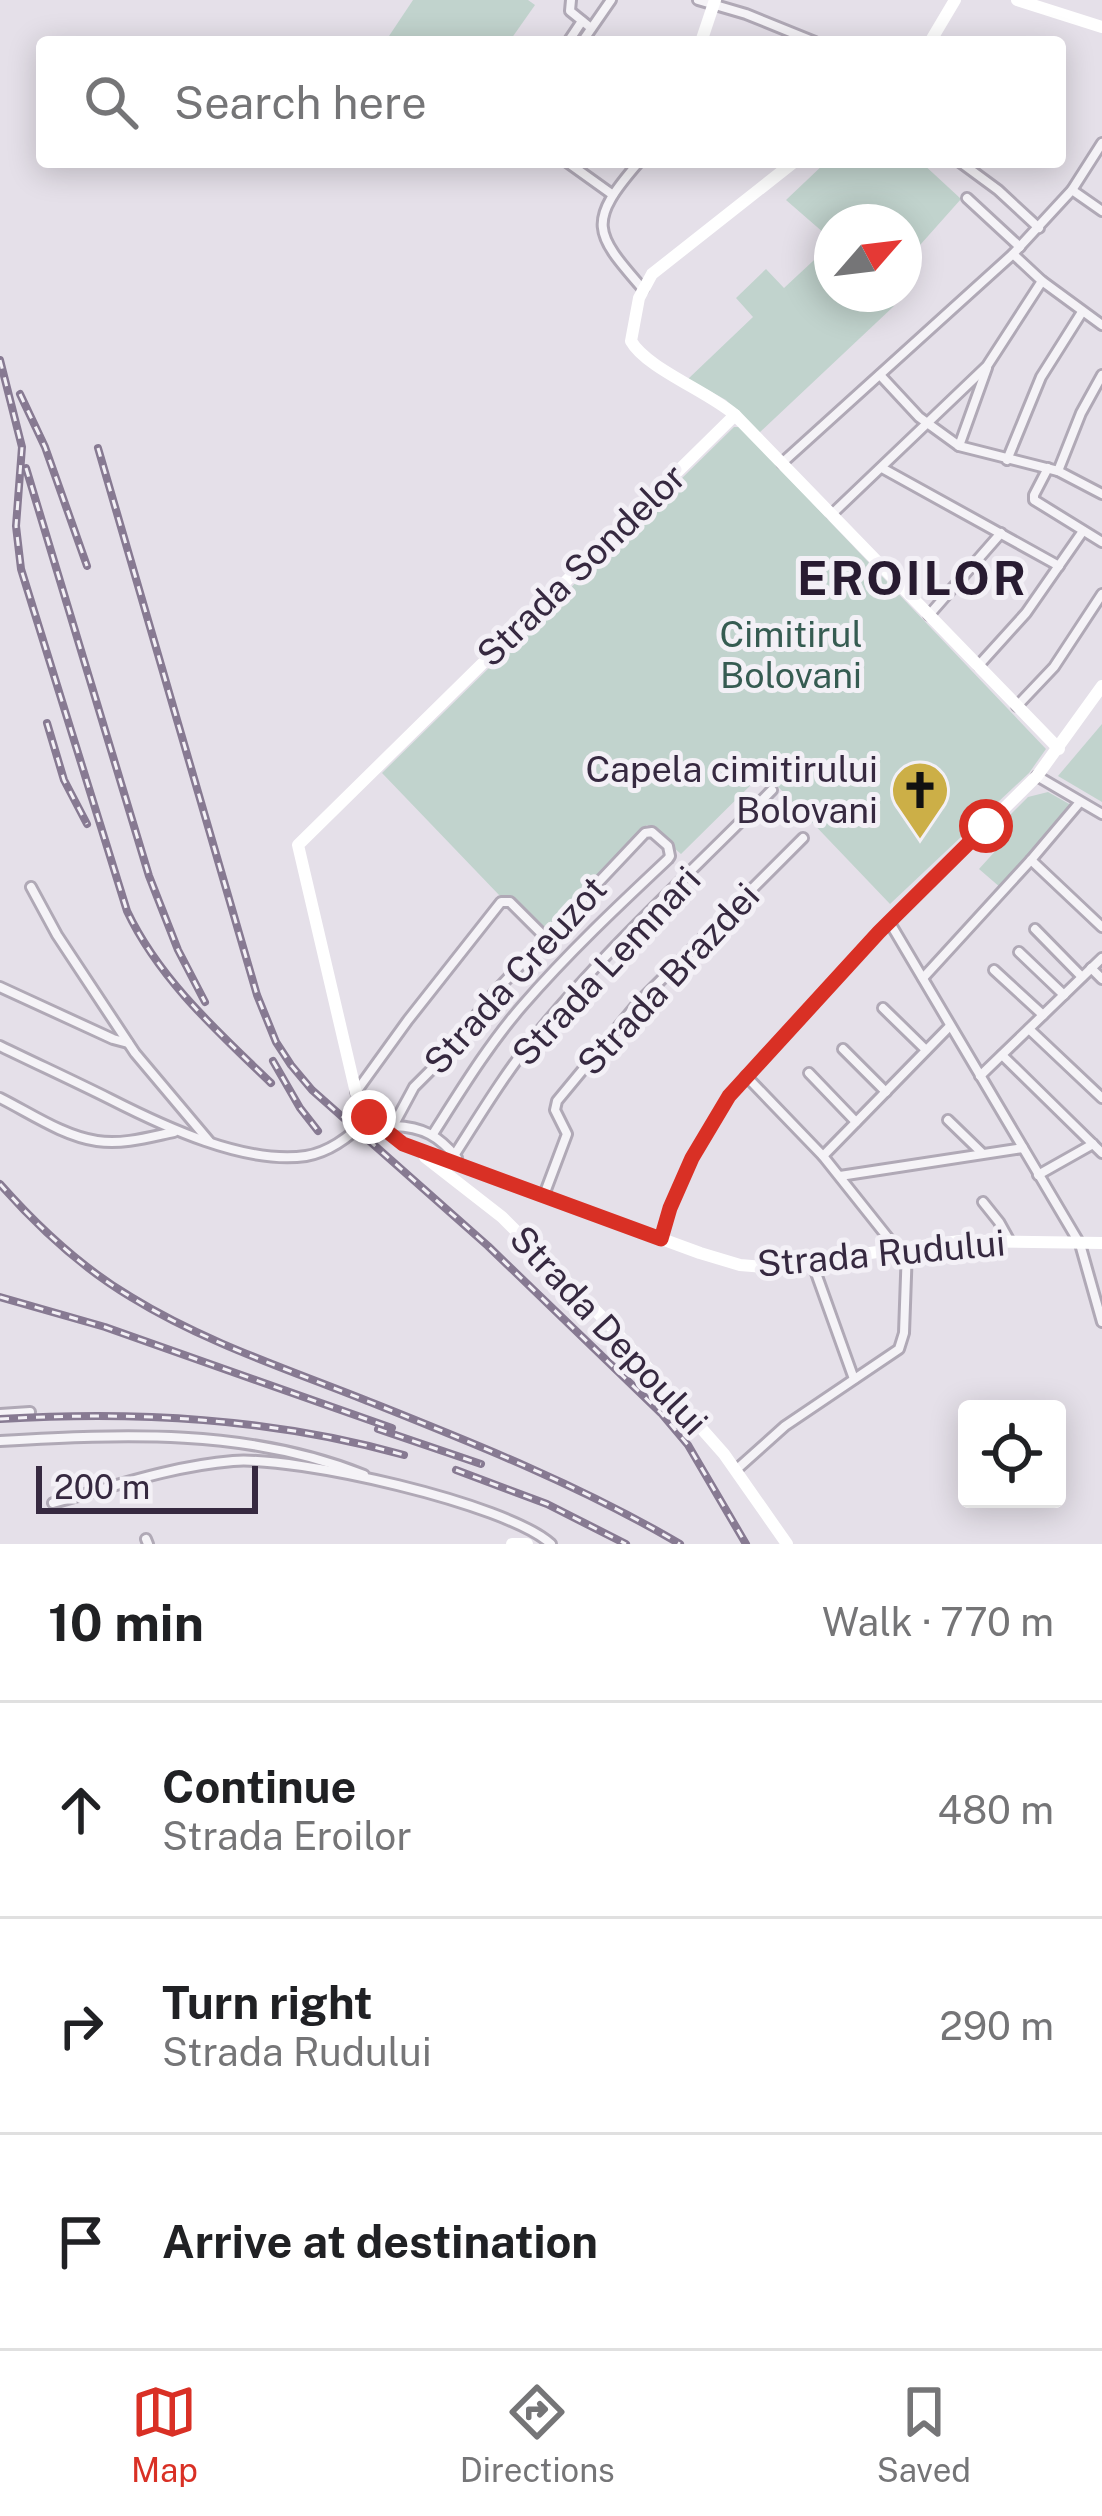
<!DOCTYPE html>
<meta charset="utf-8">
<style>
:root{--surface:#fff;--page:#f2f2f2;--text:#202124;--muted:#757577;--line:#e0e0e0;--accent:#d93025}
body{margin:0;font-family:"Public Sans",sans-serif;background:var(--page);color:var(--text)}
.controls{position:absolute;right:36px;bottom:36px;display:grid;overflow:hidden;border-radius:12px;box-shadow:0 6px 30px #0003}
.controls button{width:108px;height:108px;display:grid;place-items:center;padding:0;border:0;border-bottom:3px solid var(--line);background:var(--surface);color:var(--text);font:60px sans-serif}
.compass{position:absolute;left:814px;top:204px;width:108px;height:108px;border-radius:50%;background:var(--surface);box-shadow:0 6px 30px #0003;rotate:62deg}
.scale{position:absolute;left:36px;bottom:30px;width:222px;box-sizing:border-box;padding-left:12px;border:6px solid #362940;border-top:0;font-size:33px;line-height:42px;white-space:nowrap;color:#362940;-webkit-text-stroke:9px #f3f0f6;paint-order:stroke}
.stop{position:absolute;width:36px;height:36px;margin:-27px;border:9px solid #d93025;border-radius:50%;background:#fff}
.stop.end{background:#d93025;border-color:#fff;box-shadow:0 3px 12px #0008}
.list{margin:0;padding:0;list-style:none}
h2{display:flex;justify-content:space-between;align-items:center;height:156px;margin:0;padding:0 48px;font-size:51px}
h2 small{font-size:39px;font-weight:400;color:var(--muted)}
.list li{display:grid;grid-template-columns:78px 1fr auto;gap:36px;align-items:center;box-sizing:border-box;height:216px;padding:0 48px;border-top:3px solid var(--line)}
.list b{display:block;font-size:45px;white-space:nowrap}
.list p{margin:0;font-size:39px;white-space:nowrap;color:var(--muted)}
.list em{font-size:39px;font-style:normal;color:var(--muted)}
.icon{flex:none;width:66px;height:66px;fill:none;stroke:currentColor;stroke-width:2;stroke-linecap:round;stroke-linejoin:round}
.map{position:relative;flex:none;width:1102px;height:1544px;overflow:hidden}
.search{position:absolute;background:var(--surface);box-shadow:0 6px 30px #0003;left:36px;right:36px;top:36px;height:132px;display:flex;align-items:center;gap:30px;box-sizing:border-box;padding:0 42px;border-radius:12px;color:var(--muted);font-size:45px}
.sheet{height:804px;background:var(--surface)}
nav{display:flex;justify-content:space-around;align-items:center;box-sizing:border-box;height:168px;border-top:3px solid var(--line);background:var(--surface);font-size:33px;color:var(--muted)}
nav a{display:grid;justify-items:center;gap:6px}
nav .on{color:var(--accent)}
.map>svg:first-child{display:block}
.green{fill:#c1d3cd}
.lines{fill:none;stroke-linecap:round;stroke-linejoin:round}
.street-casing{stroke:#b0a9b6;stroke-width:14}
.street{stroke:#f5f3f7;stroke-width:8}
.secondary{stroke:#fff;stroke-width:12}
.rail-casing{stroke:#877a92;stroke-width:8}
.rail{stroke:#f3f0f6;stroke-width:3;stroke-dasharray:9;stroke-linecap:butt}
.route{stroke:#d93025;stroke-width:15}
.labels{text-anchor:middle;dominant-baseline:central;stroke-width:10;stroke-linejoin:round;paint-order:stroke}
.street-label{font-size:36px;fill:#362940;stroke:#f3f0f6}
.park-label{font-size:36px;fill:#365c52;stroke:#f3f0f6}
.poi-label{font-size:36px;fill:#362940;stroke:#f3f0f6;text-anchor:end}
.district-label{font-size:48px;font-weight:bold;letter-spacing:3px;fill:#281b31;stroke:#f3f0f6}
</style>
<div class="map">
<svg width="1102" height="1544" viewBox="0 0 1102 1544">
<rect width="100%" height="100%" fill="#e5e0e9"/>
<g class="green">
<path d="M413,0H528L535,5L509,42H385Z"/>
<path d="M826,162H921L961,199L904,263V222H832V240L786,200Z"/>
<path d="M827,248L832,252V294H880L894,306L758,434L726,400L688,379L753,317L736,298L766,269L784,288Z"/>
<path d="M734,427H740L1046,749L1029,773L890,904L764,772L681,854L647,825L546,935L500,896L382,773Z"/>
<path d="M1102,724V802L1058,776Z"/>
<path d="M1048,792L1071,805L1004,888H1001L979,869L998,848L993,832L1028,797Z"/>
</g>
<g class="lines">
<defs>
<g id="street">
<path d="M571,0L570,11L591,28"/>
<path d="M698,0L746,14L815,42"/>
<path d="M568,42L582,21"/>
<path d="M582,42L611,0"/>
<path d="M567,162L613,195"/>
<path d="M639,162C587,222 593,232 643,289"/>
<path d="M960,162L998,190L1039,228"/>
<path d="M1072,190L1102,211"/>
<path d="M967,198L1020,247"/>
<path d="M1013,254L1042,281L1102,325"/>
<path d="M880,375L919,417L959,446L1058,471L1102,494"/>
<path d="M959,446L987,368"/>
<path d="M1007,460L1041,377L1082,312"/>
<path d="M782,463L1013,254L1072,190L1102,143"/>
<path d="M882,468L1059,566"/>
<path d="M1048,468L1034,495V500L1102,542"/>
<path d="M1058,471L1081,413L1102,375"/>
<path d="M832,514L987,366L1042,281"/>
<path d="M929,615L1001,533"/>
<path d="M979,665L1026,613L1083,531"/>
<path d="M1017,706L1054,667L1102,594"/>
<path d="M1037,776L1102,814"/>
<path d="M1031,860L1102,927"/>
<path d="M31,887L57,935L135,1053L209,1141"/>
<path d="M890,923L1080,1244L1102,1322"/>
<path d="M1035,929L1082,977"/>
<path d="M1019,952L1064,995"/>
<path d="M1091,968L1102,979"/>
<path d="M994,970L1043,1015"/>
<path d="M923,978L1031,860L1080,802"/>
<path d="M0,987L113,1039L128,1043"/>
<path d="M883,1008L926,1050"/>
<path d="M1029,1029L1102,1098"/>
<path d="M0,1046C37,1064 74,1081 110,1099C163,1126 245,1165 306,1156C330,1152 353,1134 369,1117"/>
<path d="M843,1049L886,1092"/>
<path d="M1002,1055L1102,1153"/>
<path d="M809,1073L856,1122"/>
<path d="M746,1076L823,1156L897,1249"/>
<path d="M980,1076L1102,958"/>
<path d="M356,1092L408,1020L501,902H510L546,938"/>
<path d="M0,1098C30,1113 63,1136 97,1141C123,1145 150,1137 174,1132"/>
<path d="M948,1120L982,1153"/>
<path d="M393,1126L414,1087L440,1061L494,993L645,833L652,832L668,846L670,856L668,859C618,906 568,953 523,1005C489,1044 461,1090 433,1134"/>
<path d="M394,1126C423,1127 439,1136 457,1158"/>
<path d="M455,1154C480,1115 504,1075 533,1039C605,949 692,872 772,790"/>
<path d="M823,1156L950,1026"/>
<path d="M1038,1175L1093,1144"/>
<path d="M840,1176L1023,1148"/>
<path d="M544,1195L567,1134L555,1110L557,1101L638,1003L803,838"/>
<path d="M983,1202L999,1222L1009,1240"/>
<path d="M812,1262L854,1379"/>
<path d="M0,1414L30,1412"/>
<path d="M0,1441C123,1434 247,1428 364,1475"/>
<path d="M737,1469L785,1426L899,1349L904,1333L907,1248"/>
<path d="M53,1503C112,1487 172,1466 233,1461C295,1456 506,1503 551,1544"/>
<path d="M146,1539L148,1544"/>
</g>
</defs>
<use href="#street" class="street-casing"/>
<use href="#street" class="street"/>
<g class="secondary">
<path d="M1017,0L1102,27"/>
<path d="M701,42L715,0"/>
<path d="M930,42L955,0"/>
<path d="M794,162L652,274L639,298L631,341C646,368 709,392 735,415L1059,749"/>
<path d="M735,415L298,845L356,1093L373,1121L403,1144L700,1253L740,1265L765,1267L960,1241L1102,1243"/>
<path d="M425,1157L502,1217L609,1324L724,1454L787,1544"/>
<path d="M661,1239L670,1208L692,1158L729,1096L879,932L1037,776L1102,686"/>
<path d="M512,1544H527"/>
</g>
<defs>
<g id="rail">
<path d="M0,360L22,447L16,526L21,569L127,911C159,979 218,1032 271,1083"/>
<path d="M20,394L45,447L87,566"/>
<path d="M98,448L257,995L276,1042L291,1065L312,1090L488,1246L661,1413L688,1445L746,1544"/>
<path d="M26,468L149,876L178,950L205,1002"/>
<path d="M47,723L64,780L87,824"/>
<path d="M273,1061L300,1108L318,1131"/>
<path d="M0,1184C38,1227 82,1268 131,1297C204,1342 287,1369 365,1400C473,1443 580,1485 680,1544"/>
<path d="M0,1297L105,1327L392,1428"/>
<path d="M0,1419C137,1411 271,1418 404,1455"/>
<path d="M378,1429L481,1464"/>
<path d="M456,1470L547,1504L626,1544"/>
</g>
</defs>
<use href="#rail" class="rail-casing"/>
<use href="#rail" class="rail"/>
</g>
<g class="lines">
<path class="route" d="M369,1117L403,1144L661,1239L670,1208L692,1158L729,1096L879,932L986,826"/>
</g>
<defs>
<symbol id="church-pin" viewBox="-11 -11 22 30"><path d="M0 17L-7.5 6A9.5 9.5 0 1 1 7.5 6Z" fill="#ccaf47" stroke="#f3f0f6"/><path d="M-1.2-6h2.4v3.5h3.3v2.4h-3.3V6h-2.4V-.1h-3.3v-2.4h3.3Z" fill="#111"/></symbol>
</defs>
<g fill-rule="evenodd">
<use href="#church-pin" x="887" y="757" width="66" height="90"/>
</g>
<g class="labels">
<g class="street-label">
<text transform="translate(581 565) rotate(-44)">Strada Sondelor</text>
<text transform="translate(606 966) rotate(-47)">Strada Lemnari</text>
<text transform="translate(515 975) rotate(-48)">Strada Creuzot</text>
<text transform="translate(668 979) rotate(-47)">Strada Brazdei</text>
<text transform="translate(881 1253) rotate(-5)">Strada Rudului</text>
<text transform="translate(609 1330) rotate(47)">Strada Depoului</text>
</g>
<g class="park-label">
<text x="791" y="634">Cimitirul<tspan x="791" dy="41">Bolovani</tspan></text>
</g>
<g class="poi-label">
<text x="878" y="769">Capela cimitirului<tspan x="878" dy="41">Bolovani</tspan></text>
</g>
<g class="district-label">
<text x="913" y="577">EROILOR</text>
</g>
</g>
</svg>
<div class="controls">
<button><svg class="icon" aria-label="locate" viewBox="0 0 24 24"><circle cx="12" cy="12" r="6"/><path d="M12 2v4M12 18v4M2 12h4M18 12h4"/></svg></button>
</div>
<svg class="compass" viewBox="-18 -18 36 36"><path d="M0-13l5 13h-10z" fill="#e53935"/><path d="M0 13l5-13h-10z" fill="#757577"/></svg>
<div class="scale">200 m</div>
<div class="stop" style="left:986px;top:826px"></div>
<div class="stop end" style="left:369px;top:1117px"></div>
<div class="search"><svg class="icon" aria-label="search" viewBox="0 0 24 24"><circle cx="10" cy="10" r="6"/><path d="M15 15l6 6"/></svg>Search here</div>
</div>
<section class="sheet">
<h2>10 min<small>Walk · 770 m</small></h2>
<ul class="list">
<li><svg class="icon" aria-label="ahead" viewBox="0 0 24 24"><path d="M12 20V5M6 11l6-6 6 6"/></svg><div><b>Continue</b><p>Strada Eroilor</p></div><em>480 m</em></li>
<li><svg class="icon" aria-label="right" viewBox="0 0 24 24"><path d="M7 20v-9h11M14 6l5 5-5 5"/></svg><div><b>Turn right</b><p>Strada Rudului</p></div><em>290 m</em></li>
<li><svg class="icon" aria-label="arrive" viewBox="0 0 24 24"><path d="M6 21V4h12l-3 4 3 4H6"/></svg><div><b>Arrive at destination</b></div></li>
</ul>
</section>
<nav>
<a class="on"><svg class="icon" aria-label="map" viewBox="0 0 24 24"><path d="M3 6l6-2 6 2 6-2v14l-6 2-6-2-6 2zM9 4v14M15 6v14"/></svg>Map</a>
<a><svg class="icon" aria-label="directions" viewBox="0 0 24 24"><path d="M12 3l9 9-9 9-9-9zM9 14v-3h6M13 9l2 2-2 2"/></svg>Directions</a>
<a><svg class="icon" aria-label="saved" viewBox="0 0 24 24"><path d="M7 4h10v16l-5-4-5 4z"/></svg>Saved</a>
</nav>
